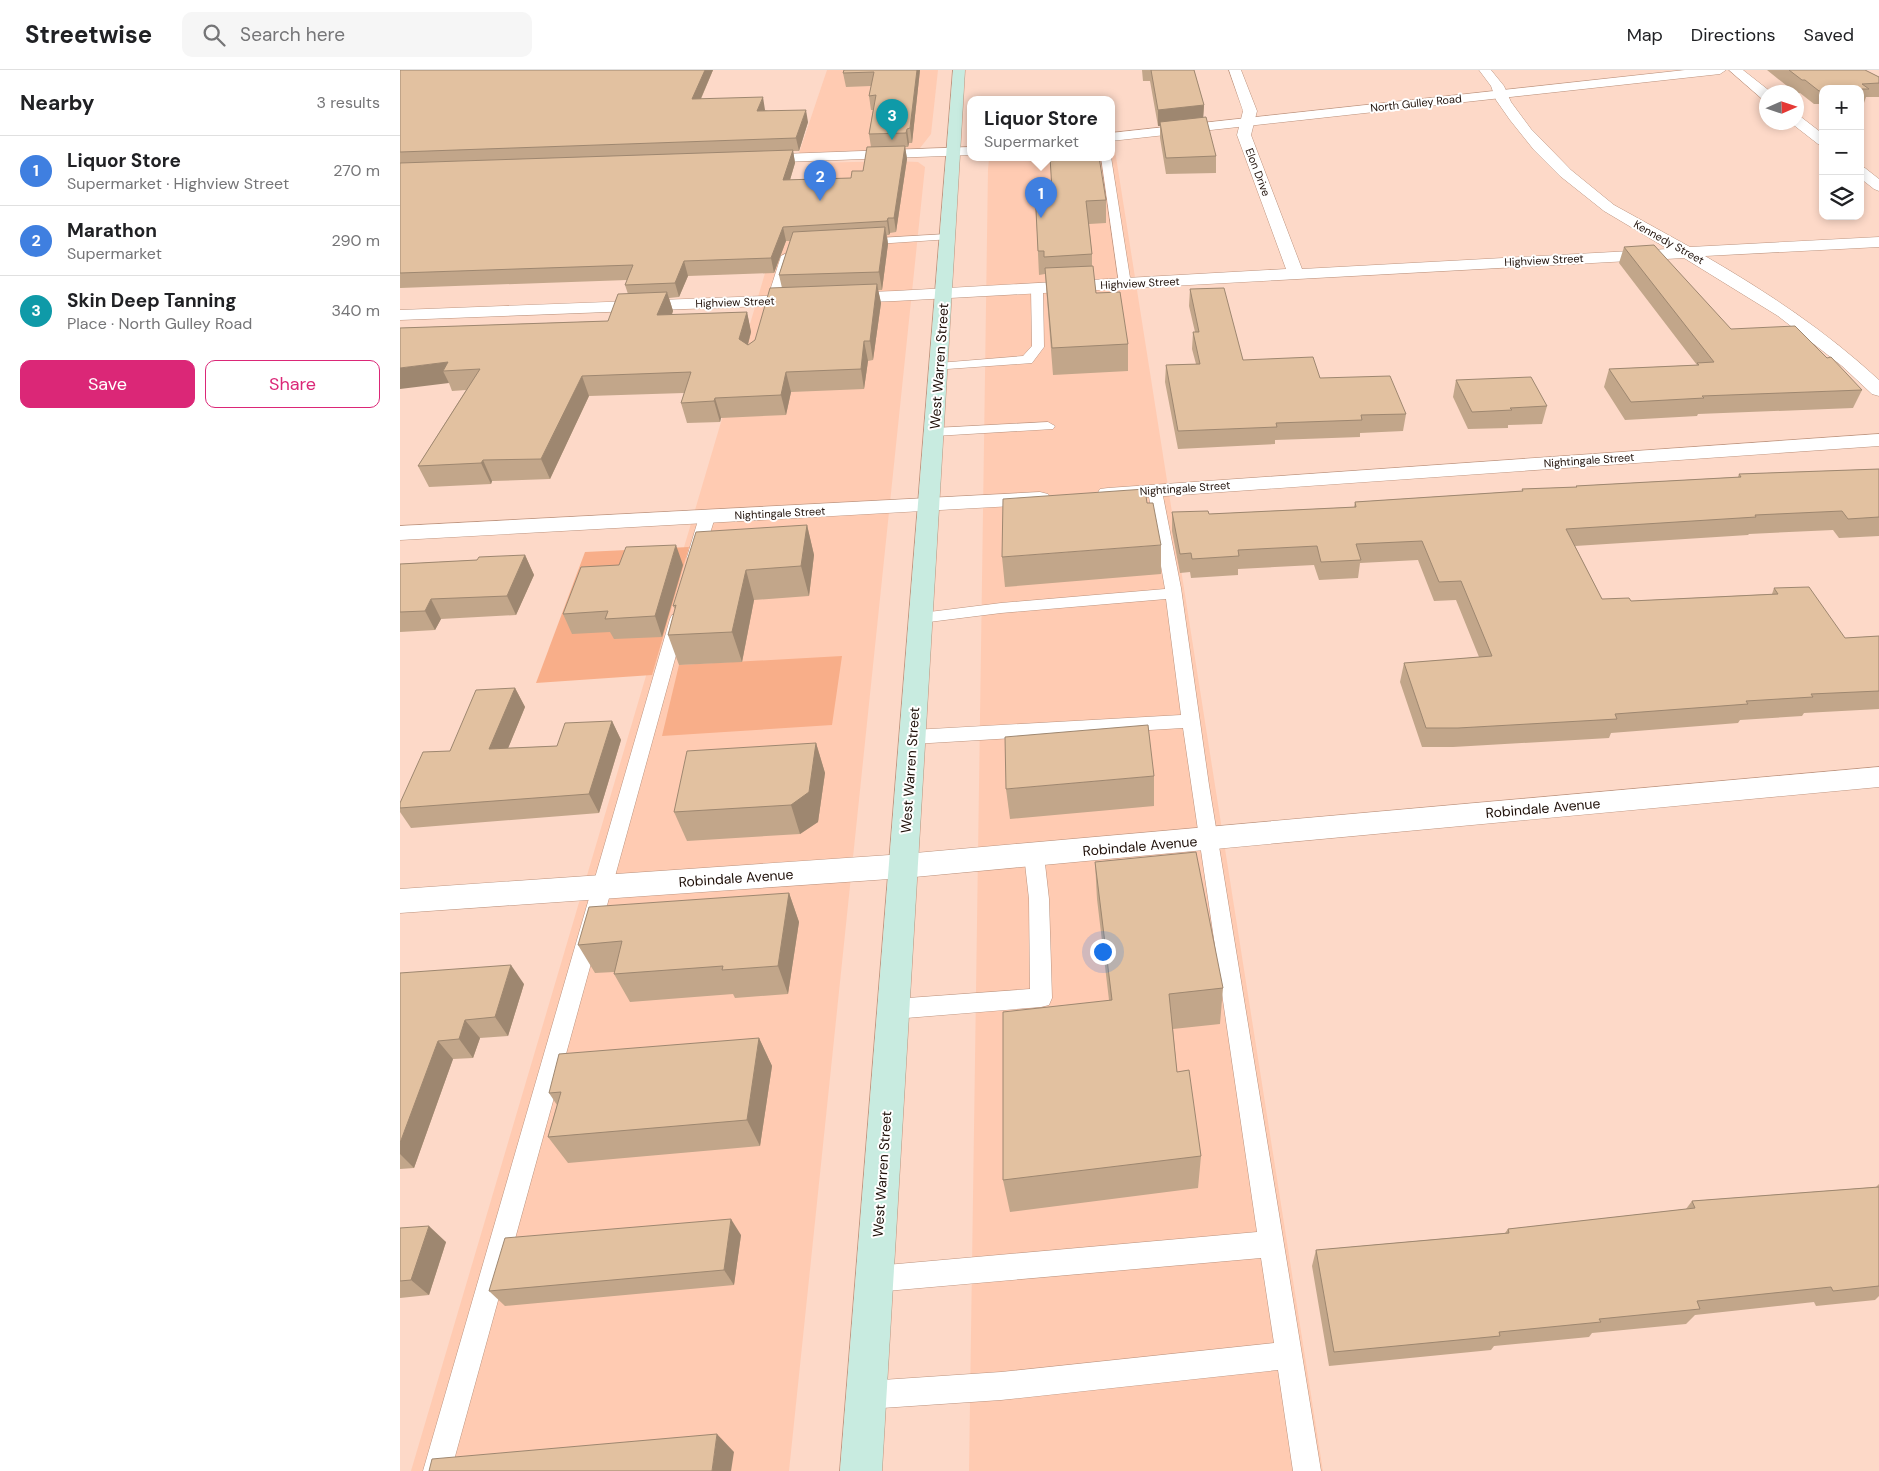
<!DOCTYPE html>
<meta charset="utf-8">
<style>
:root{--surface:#fff;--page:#f6f6f6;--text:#202124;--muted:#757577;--line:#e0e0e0;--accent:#db2777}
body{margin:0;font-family:"DM Sans",sans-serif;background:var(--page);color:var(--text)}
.controls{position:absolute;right:15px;top:15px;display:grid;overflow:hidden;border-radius:10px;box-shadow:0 2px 8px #0003}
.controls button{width:45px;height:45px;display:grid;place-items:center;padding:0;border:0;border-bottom:1px solid var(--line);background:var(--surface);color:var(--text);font:25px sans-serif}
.compass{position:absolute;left:1359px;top:15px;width:45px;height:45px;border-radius:50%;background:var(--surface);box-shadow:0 2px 8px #0003;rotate:87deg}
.you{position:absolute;left:702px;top:881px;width:18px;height:18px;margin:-12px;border:4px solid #fff;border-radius:50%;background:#1a73e8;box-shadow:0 0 0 8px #1a73e833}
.badge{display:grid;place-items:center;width:32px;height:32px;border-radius:50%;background:var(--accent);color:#fff;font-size:16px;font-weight:700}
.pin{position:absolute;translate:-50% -41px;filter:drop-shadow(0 1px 2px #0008)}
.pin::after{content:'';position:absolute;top:26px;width:18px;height:15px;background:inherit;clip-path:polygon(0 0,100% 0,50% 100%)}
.popup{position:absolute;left:567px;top:26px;width:148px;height:65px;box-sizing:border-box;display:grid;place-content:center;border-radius:10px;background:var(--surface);filter:drop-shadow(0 1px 4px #0005);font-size:16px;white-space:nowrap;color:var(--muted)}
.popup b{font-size:19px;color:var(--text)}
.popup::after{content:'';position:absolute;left:50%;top:100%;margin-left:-10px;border:10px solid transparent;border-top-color:var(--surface)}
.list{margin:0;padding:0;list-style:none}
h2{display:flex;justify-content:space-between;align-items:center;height:65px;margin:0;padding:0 20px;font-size:21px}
h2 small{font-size:16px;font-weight:400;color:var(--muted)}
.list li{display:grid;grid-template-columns:32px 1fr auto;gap:15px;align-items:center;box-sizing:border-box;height:70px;padding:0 20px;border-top:1px solid var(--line)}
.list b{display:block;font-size:19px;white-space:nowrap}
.list p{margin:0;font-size:16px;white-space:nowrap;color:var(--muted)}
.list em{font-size:16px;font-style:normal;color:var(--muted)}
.actions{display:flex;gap:10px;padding:15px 20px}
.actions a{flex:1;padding:11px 0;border:1px solid var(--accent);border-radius:10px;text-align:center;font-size:18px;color:var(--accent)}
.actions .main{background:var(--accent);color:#fff}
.icon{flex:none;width:28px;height:28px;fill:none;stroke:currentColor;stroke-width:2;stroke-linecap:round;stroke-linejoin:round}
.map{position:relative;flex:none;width:1479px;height:1401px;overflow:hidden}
header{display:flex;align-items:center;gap:30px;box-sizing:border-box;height:70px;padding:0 25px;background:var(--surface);border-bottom:1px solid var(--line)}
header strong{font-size:24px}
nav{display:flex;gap:28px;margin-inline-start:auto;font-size:18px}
.search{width:350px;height:45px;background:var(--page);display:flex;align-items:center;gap:12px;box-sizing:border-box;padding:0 18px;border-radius:10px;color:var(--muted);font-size:19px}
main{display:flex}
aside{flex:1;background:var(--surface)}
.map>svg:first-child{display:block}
.built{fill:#ffcbb2}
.green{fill:#f8ae89}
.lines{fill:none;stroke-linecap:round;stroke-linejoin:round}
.service-casing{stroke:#bc937e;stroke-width:1}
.minor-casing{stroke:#bc937e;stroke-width:1}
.tertiary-casing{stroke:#bc937e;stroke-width:1}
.secondary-casing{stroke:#bc937e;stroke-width:1}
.service{fill:#fff;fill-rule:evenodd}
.minor{fill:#fff;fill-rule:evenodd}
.tertiary{fill:#fff;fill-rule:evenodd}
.secondary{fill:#c8ebe0;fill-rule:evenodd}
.wall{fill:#c2a68a;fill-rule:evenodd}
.shaded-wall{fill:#9e8770}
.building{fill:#e2c1a0;stroke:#9e8770}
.labels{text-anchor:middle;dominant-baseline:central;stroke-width:4;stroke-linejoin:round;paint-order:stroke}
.far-street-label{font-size:11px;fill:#1e0f08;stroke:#fff}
.street-label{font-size:14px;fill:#1e0f08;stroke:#fff}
</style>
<header>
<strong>Streetwise</strong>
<div class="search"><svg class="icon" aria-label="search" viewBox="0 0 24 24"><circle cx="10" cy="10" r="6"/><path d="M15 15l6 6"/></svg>Search here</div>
<nav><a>Map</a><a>Directions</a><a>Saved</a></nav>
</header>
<main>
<aside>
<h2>Nearby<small>3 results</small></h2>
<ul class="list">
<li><span class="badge" style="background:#3f7fe0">1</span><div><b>Liquor Store</b><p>Supermarket · Highview Street</p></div><em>270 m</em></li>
<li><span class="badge" style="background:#3f7fe0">2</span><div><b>Marathon</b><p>Supermarket</p></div><em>290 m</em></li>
<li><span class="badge" style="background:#0f9aa8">3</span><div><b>Skin Deep Tanning</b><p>Place · North Gulley Road</p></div><em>340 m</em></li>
</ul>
<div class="actions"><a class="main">Save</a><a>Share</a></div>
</aside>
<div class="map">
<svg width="1479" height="1401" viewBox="0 0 1479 1401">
<rect width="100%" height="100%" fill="#fdd9c8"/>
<g class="built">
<path d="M427,0H538L531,64L520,78L399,83Z"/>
<path d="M714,74L923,1401H569L588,99L589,89L609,87H711V75Z"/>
<path d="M494,91L518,92L525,97L389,1401H11L381,149L398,148L414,93Z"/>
</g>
<g class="green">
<path d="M289,477L252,605L136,613L185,482Z"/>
<path d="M442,586L432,655L262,666L279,595Z"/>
</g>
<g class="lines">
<defs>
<g id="service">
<path d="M701,87H711L731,214L725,218L719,214Z"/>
<path d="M547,164L553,167L551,169L461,175L455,172L461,169Z"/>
<path d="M387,183L393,186L379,230L373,234L369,233L367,230L381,186Z"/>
<path d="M637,214L643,218L644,277L632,293L533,300L532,297L538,293L623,286L632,276L631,218Z"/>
<path d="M648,352L655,356L653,359L535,366L528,362L535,358Z"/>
<path d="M755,417L760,418L762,421L781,518L809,715L921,1401H893L878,1300L601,1330L467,1339L457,1335L453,1325L457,1315L467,1311L601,1302L874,1273L861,1188L475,1222L466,1218L462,1209L466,1200L475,1196L857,1162L783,658L513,674L507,672L504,667L507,662L513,660L781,645L766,529L601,543L521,553L515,552L513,548L515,544L521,543L601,533L765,519L748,421L750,418Z"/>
<path d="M307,442L312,444L315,447L303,487L301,490H289L287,487L299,447L302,444Z"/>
<path d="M278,544L284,545L286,549L51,1401H23L270,549L272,545Z"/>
<path d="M634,777L641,779L644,785L649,829L652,928L649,935L641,937L494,949L486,946L483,939L486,932L494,929L630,919L629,829L624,785L627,779Z"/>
</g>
<g id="minor">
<path d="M829,0H841L857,41L851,65L902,199L1268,179L1204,141L1160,106L1134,80L1110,50L1096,30L1091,16L1079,0H1091L1104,16L1111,32L1131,59L1171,100L1214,135L1290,177L1479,167V177L1305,186C1367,222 1426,261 1479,310V326L1472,324L1442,296L1378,246L1284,188L495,231L0,250V240L495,221L886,199L837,65L843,41Z"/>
<path d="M1329,0H1343L1371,22H1366V29L1361,28Z"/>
<path d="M1396,46L1401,47L1423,64V75L1418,74L1391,53L1396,52Z"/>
<path d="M1460,97L1465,98L1479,109V121L1474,119L1460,108Z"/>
<path d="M1479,364V376L708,430L700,429L697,424L700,419L708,418Z"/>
<path d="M640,422L648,424L651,429L648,434L0,470V456Z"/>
<path d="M1479,697V717L504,808L0,843V819L504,784Z"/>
</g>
<g id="tertiary">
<path d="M1285,0H1326L1320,4L711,71V63Z"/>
<path d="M571,77V85L358,93L353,92L351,89L353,86L358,85Z"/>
</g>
<path id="secondary" d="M553,0H565L482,1401H440Z"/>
</defs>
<use href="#service" class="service-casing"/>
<use href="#minor" class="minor-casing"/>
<use href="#tertiary" class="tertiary-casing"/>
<use href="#secondary" class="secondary-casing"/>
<use href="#service" class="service"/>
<use href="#minor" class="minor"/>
<use href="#tertiary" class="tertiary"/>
<use href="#secondary" class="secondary"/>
</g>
<g class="wall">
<path d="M0,0H313L301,29L365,40L408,52L399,81H393L395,93L390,110L451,108L463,101L471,77L469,64L473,40H471L469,26L471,16L446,17L443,3L444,0H520L512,73H509L508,77H505L507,89L496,162L490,163L489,165H487L488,174L482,220H478L481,233L473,290L468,291L464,319L391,322L386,345L321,348L320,352L287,353L281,333L284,323L189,326L150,409L92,411L91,414L29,417L18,396L66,320L52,321L49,313L0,258L208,251L228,224L225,215L227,210L0,218ZM386,171H390L379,205L382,218L355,270L348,275L351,262L347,242L272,245L273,241L269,228L279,227L288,206L374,203Z"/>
<path d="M742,0H794L804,35L803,47L816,86V103L766,104L760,68V56H758L750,11H743Z"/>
<path d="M1367,0H1465L1479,7V27H1466L1464,33H1460V19H1423V34H1414L1400,23L1397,24Z"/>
<path d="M635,120L706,130V153L689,154L692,184V196L696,223L728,274V301L653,305L645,204L639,205Z"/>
<path d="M1224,177L1331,259L1427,288L1462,320L1453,338L1298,344L1297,346L1225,350L1204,317L1209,299L1297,295L1219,193Z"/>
<path d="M790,219L843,290L920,308L1006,344L1003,361L960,363V367L875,370V374L778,379L765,312L766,295L796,294L792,279L793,262H795L789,236Z"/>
<path d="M1056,310L1147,336L1142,354L1108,355V358L1068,359L1053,327Z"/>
<path d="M1479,399V466L1439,468L1433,460L1349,464L1348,465L1175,476L1202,529L1231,531L1372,524L1374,518L1445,568L1479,566V639L1404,643L1402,646L1340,650L1338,653L1211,663L1209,668L1053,677H1022L1000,612L1004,593L1079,587L1056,530L1034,531L1018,490L960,493L958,508L919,510L914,495L838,499V505L791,508L790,502L780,503L772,461V442L809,444L954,437L955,432L1122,421V419L1176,417V416L1338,407L1339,404Z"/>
<path d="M407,455L414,485L409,526L354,530L342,592L279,595L268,565L275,539L273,536Z"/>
<path d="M761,475V504L605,517L602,487Z"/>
<path d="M125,485L134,505L116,545L41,549L35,560L0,562V494L77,490Z"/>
<path d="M283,495L262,567L214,569L210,562L172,564L163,544Z"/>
<path d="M115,618L125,637L108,678L157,676L212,651L221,670L199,743L11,758L0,742V738L50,681Z"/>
<path d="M416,673L425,703L418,752L400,764L287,771L274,742Z"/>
<path d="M754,706V736L610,749L606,719Z"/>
<path d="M695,792L823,918L820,954L773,959L777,1002L801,1086L798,1118L610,1142L603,1110L709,930L697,829Z"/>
<path d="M389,823L399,852L388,924L335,928L333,924L230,932L214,904V902L195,903L178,875Z"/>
<path d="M0,903L124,914L108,966L80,968L73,988L53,989L14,1098L0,1099Z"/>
<path d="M359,968L372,996L360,1076L168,1093L148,1067L157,1035L149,1023Z"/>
<path d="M1479,1114V1226L1475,1230L1416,1236L1414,1232L1295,1245L1286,1254L1192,1263L1189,1267L1094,1276L1091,1280L929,1296L912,1196L916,1180L1105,1163L1108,1159L1286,1139L1292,1131L1476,1117Z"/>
<path d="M0,1158L46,1172L29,1225L0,1228Z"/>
<path d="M341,1165L334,1215L105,1236L89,1221Z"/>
</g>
<g class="shaded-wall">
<path d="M305,0H313L295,42L292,29Z"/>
<path d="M517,0H520L512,73L510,58Z"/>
<path d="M363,27L365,40L360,54L357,41Z"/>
<path d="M804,35L803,51L760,52V56H758V40Z"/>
<path d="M406,40L408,52L399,81L396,68Z"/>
<path d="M507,59L509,73L508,77L506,63Z"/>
<path d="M505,76L507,89L496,162L494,148Z"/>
<path d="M393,80L395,93L386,123L383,110Z"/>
<path d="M488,148L490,163L489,165L487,151Z"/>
<path d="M383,157L386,171L374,203L371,188Z"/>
<path d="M485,157L488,174L482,220L479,202Z"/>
<path d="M284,191L288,206L279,227L275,213Z"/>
<path d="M477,214L481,233L473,290L470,271Z"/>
<path d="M267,222L273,241L263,265L257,245Z"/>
<path d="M347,242L351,262L344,289L339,269Z"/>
<path d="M464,271L468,291L464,319L461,299Z"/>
<path d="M48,292L43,301L49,313L0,319V298Z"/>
<path d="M386,302L391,322L386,345L381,325Z"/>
<path d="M182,306L189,326L150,409L141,389Z"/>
<path d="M315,328L321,348L320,352L314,331Z"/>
<path d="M83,390L92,411L91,414L81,393Z"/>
<path d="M407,455L414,485L409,526L401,496Z"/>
<path d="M276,475L283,495L262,567L255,546Z"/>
<path d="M125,485L134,505L116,545L107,526Z"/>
<path d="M346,500L354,530L342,592L332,562Z"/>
<path d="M31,529L41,549L35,560L25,541Z"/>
<path d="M115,618L125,637L100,698L89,679Z"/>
<path d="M212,651L221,670L199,743L189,724Z"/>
<path d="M416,673L425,703L418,752L400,764L391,735Z"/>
<path d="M389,823L399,852L388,924L378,896Z"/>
<path d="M111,895L124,914L108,966L95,947Z"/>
<path d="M65,950L80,968L73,988L59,969Z"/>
<path d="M359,968L372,996L360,1076L347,1050Z"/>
<path d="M38,971L53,989L14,1098L0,1084V1073Z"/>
<path d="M331,1149L341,1165L334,1215L324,1200Z"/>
<path d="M29,1156L46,1172L29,1225L11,1210Z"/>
<path d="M317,1364L334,1382L331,1401H312Z"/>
</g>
<g class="building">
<path d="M0,0H305L292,29L363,27L357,41L406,40L396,68L0,82Z"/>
<path d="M444,0H517L510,58L507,59L506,63L469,64L476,25L469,26L474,2L443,3Z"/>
<path d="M751,0H794L804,35L758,40Z"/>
<path d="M1389,0H1465L1479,7V13L1462,14L1469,19H1423V21H1419L1405,10H1402Z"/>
<path d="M806,47L816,86L766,88L760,52Z"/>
<path d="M505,76L494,148H488L487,151L383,157L371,188L284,191L275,213L225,215L233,195L0,203V93L393,80L383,110L451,108L452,101H463L467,77Z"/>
<path d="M650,87H699L706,130L686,131L692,184L644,187V181H638L635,120H652Z"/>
<path d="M485,157L479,202L379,205L393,162Z"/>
<path d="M1254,175L1331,259L1395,256L1427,288L1431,287L1462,320L1302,326L1304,328L1231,332L1209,299L1299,295L1297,293L1314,292L1224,177Z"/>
<path d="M693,196L696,223L720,222L728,274L652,278L645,198Z"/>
<path d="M477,214L470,271H464L461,299L386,302L381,325L315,328L314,331L281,333L291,302L182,306L141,389L83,390L81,393L18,396L80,299L43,301L48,292L0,298V258L208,251L218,224L267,222L257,245L347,242L339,269L348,275L355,270L370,218Z"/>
<path d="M824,218L843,290L913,287L920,308L990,306L1006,344L961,345L962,350L876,353L877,357L778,361L766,295L800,294L793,262H799L790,219Z"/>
<path d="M1131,307L1147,336L1110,338L1112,340L1072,342L1056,310Z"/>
<path d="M1479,399V447L1448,449L1442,441L1355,445L1356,447L1166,459L1202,529L1229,528L1231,531L1378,524L1374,518L1409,517L1445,568L1479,566V621L1411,624L1413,627L1346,631L1348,634L1215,644L1217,649L1058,658H1026L1004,593L1092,586L1061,511L1039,512L1022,471L956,474L961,490L921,492L917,476L838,480L839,486L792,489L791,483L780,484L772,442L808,441L809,444L956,437L955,432L1123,421L1122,419L1177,417L1176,416L1341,407L1339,404Z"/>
<path d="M745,419L747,433H753L761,475L602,487L603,429Z"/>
<path d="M407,455L401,496L346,500L332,562L268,565L276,535L273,536L296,462Z"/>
<path d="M276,475L255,546L205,549L208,541L163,544L181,497L219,495L226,477Z"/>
<path d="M125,485L107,526L31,529L25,541L0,542V494L77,490L79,487Z"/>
<path d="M115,618L89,679L157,676L165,653L212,651L189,724L0,738V733L23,682L50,681L76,620Z"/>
<path d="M748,655L754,706L606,719L605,667Z"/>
<path d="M416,673L409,722L391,735L274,742L287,681Z"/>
<path d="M796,782L823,918L769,924L777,1002L789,1000L801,1086L603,1110V942L712,930L695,792Z"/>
<path d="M389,823L378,896L322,900L323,896L214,904L222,871L178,875L189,837Z"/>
<path d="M111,895L95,947L65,950L59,969L38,971L0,1073V903Z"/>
<path d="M359,968L347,1050L148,1067L161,1022L149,1023L159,984Z"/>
<path d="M1479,1117V1216L1433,1221L1431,1217L1297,1231L1300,1239L1199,1249L1201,1252L1099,1262L1100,1266L934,1282L916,1180L1109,1163L1108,1159L1295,1138L1292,1131Z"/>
<path d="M331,1149L324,1200L89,1221L105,1168Z"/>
<path d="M29,1156L11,1210L0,1211V1158Z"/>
<path d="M317,1364L312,1401H29L32,1389Z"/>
</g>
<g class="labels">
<g class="far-street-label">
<text transform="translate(1016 33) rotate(-6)">North Gulley Road</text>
<text transform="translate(858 102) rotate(69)">Elon Drive</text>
<text transform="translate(1269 172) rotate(29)">Kennedy Street</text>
<text transform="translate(1144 190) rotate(-3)">Highview Street</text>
<text transform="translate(740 213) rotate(-3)">Highview Street</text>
<text transform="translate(335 232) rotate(-2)">Highview Street</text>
<text transform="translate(1189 390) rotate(-4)">Nightingale Street</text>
<text transform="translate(785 418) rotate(-4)">Nightingale Street</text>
<text transform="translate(380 443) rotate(-3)">Nightingale Street</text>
</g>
<g class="street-label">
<text transform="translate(539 296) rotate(-86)">West Warren Street</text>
<text transform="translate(510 700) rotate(-86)">West Warren Street</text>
<text transform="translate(1143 738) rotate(-5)">Robindale Avenue</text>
<text transform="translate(740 776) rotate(-5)">Robindale Avenue</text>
<text transform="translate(336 808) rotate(-4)">Robindale Avenue</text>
<text transform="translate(482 1104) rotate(-86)">West Warren Street</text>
</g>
</g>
</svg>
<div class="controls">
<button>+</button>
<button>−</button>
<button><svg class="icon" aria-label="layers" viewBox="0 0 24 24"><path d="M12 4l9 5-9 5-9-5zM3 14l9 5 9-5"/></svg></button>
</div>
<svg class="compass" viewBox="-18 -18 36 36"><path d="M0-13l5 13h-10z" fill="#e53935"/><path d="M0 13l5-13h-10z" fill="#757577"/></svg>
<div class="you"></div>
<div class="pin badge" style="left:641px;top:148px;background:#3f7fe0">1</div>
<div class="popup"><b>Liquor Store</b>Supermarket</div>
<div class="pin badge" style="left:420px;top:131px;background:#3f7fe0">2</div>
<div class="pin badge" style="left:492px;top:70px;background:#0f9aa8">3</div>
</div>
</main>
